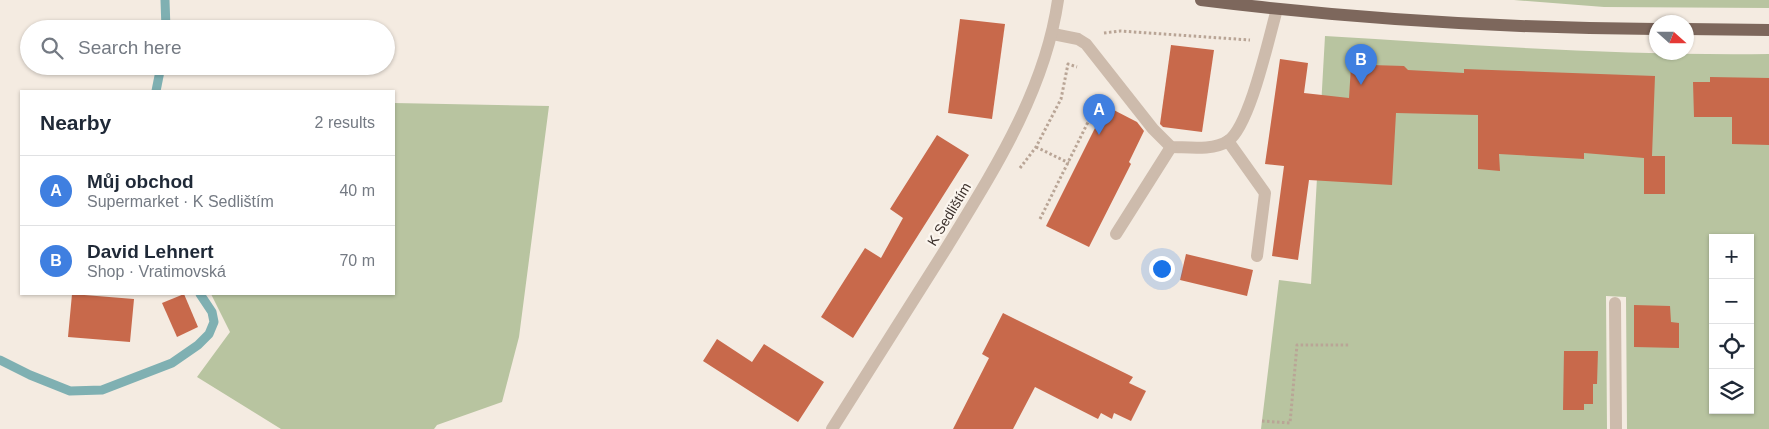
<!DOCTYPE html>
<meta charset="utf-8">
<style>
:root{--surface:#fff;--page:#f6f6f7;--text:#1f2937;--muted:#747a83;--line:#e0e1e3;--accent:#db2777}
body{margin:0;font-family:Helvetica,sans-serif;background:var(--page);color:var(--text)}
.controls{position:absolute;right:15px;bottom:15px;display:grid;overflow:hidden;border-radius:0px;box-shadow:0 1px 4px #0004}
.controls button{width:45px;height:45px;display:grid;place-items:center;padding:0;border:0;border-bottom:1px solid var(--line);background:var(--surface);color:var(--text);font:25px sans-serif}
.compass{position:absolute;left:1649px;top:15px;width:45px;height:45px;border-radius:50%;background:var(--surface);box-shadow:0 1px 4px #0004;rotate:111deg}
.you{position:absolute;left:1161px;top:268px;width:18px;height:18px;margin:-12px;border:4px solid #fff;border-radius:50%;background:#1a73e8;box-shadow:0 0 0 8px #1a73e833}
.badge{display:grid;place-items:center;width:32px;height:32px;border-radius:50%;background:var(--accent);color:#fff;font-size:16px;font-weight:700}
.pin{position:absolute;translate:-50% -41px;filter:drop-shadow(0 1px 2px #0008)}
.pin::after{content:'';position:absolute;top:26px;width:18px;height:15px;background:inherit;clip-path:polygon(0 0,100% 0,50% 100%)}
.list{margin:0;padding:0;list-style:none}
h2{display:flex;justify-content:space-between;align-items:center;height:65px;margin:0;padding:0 20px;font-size:21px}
h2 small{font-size:16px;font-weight:400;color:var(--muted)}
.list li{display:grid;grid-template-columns:32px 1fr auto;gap:15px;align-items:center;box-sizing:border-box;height:70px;padding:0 20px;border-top:1px solid var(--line)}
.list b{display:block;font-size:19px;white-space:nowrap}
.list p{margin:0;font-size:16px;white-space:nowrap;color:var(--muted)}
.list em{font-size:16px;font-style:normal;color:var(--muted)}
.icon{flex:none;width:28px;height:28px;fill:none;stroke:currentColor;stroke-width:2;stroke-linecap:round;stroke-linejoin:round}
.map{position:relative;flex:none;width:1769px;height:429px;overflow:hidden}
.search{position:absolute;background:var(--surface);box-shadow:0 1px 4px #0004;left:20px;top:20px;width:375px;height:55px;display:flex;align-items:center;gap:12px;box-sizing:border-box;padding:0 18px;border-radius:28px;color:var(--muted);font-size:19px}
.panel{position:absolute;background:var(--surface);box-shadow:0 1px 4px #0004;left:20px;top:90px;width:375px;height:205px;border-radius:0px}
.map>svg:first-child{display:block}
.green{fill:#b8c4a0;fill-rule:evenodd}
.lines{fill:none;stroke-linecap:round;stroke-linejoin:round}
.stream{stroke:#7fb0b2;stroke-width:9}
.building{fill:#c8694b}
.path{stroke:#b9a596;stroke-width:3;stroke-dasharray:2.5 2.5;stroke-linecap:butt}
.minor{stroke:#cdbbac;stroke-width:12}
.major{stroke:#7d675c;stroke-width:12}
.labels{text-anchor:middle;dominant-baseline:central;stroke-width:4.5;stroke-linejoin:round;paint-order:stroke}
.street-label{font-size:14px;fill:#3b302b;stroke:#fbf5ee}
</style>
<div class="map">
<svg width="1769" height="429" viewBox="0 0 1769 429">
<rect width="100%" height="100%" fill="#f4ebe1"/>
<g class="green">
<path d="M1514,0H1769V8L1604,7Z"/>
<path d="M1325,36C1472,45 1621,56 1769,54V429H1627L1626,297L1606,296L1607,429H1261L1279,280L1311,284ZM1713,238H1750V410H1713Z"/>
<path d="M394,103L549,106L519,337L502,402L437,425L434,429H281L197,377L230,332L211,294H394Z"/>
</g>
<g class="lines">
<g class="stream">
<path d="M165,0L166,29"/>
<path d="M156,91L161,66"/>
<path d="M0,360L30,375L70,391L102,390L172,363L198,345L209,334L214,322L212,312L200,294"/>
</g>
</g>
<g class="building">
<path d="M960,19L1005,24L992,119L948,113Z"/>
<path d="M1171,45L1214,50L1202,132L1163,127L1160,124Z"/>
<path d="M1280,59L1308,63L1304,93L1349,98L1351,66L1371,68V65L1404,66L1408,70L1464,73V69L1655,76L1652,156H1665V194H1644V158L1584,153V159L1499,154L1500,171L1478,169V115L1396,113L1392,185L1309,180L1298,260L1272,256L1284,166L1265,164Z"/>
<path d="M1710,77L1769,78V145L1732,144V117H1694L1693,82H1710Z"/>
<path d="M1106,106L1137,122L1144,131L1129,162L1131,164L1089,247L1046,226Z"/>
<path d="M937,135L969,155L853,338L821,317L865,248L881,258L903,218L890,209Z"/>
<path d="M1186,254L1253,270L1247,296L1180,280Z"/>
<path d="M72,294L134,299L130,342L68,337Z"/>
<path d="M184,294L198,327L177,337L162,303Z"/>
<path d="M1634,305L1670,306L1671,322L1679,323V348L1634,347Z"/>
<path d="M1003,313L1133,377L1129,383L1146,391L1131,421L1114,413L1112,419L1101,413L1098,419L1035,387L1013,429H953L989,358L982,354Z"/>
<path d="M717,339L752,362L764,344L824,382L798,422L703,361Z"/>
<path d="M1564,351H1598L1597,384H1593V404H1584V410H1563Z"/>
</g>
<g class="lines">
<g class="path">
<path d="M1104,33L1120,31L1250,40"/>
<path d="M1036,147L1069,163"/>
<path d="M1020,168L1036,147L1061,99L1068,64L1077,67"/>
<path d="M1040,219L1096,106L1097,93"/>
<path d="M1262,421L1290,423L1297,345H1349"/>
</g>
<g class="minor">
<path d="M1053,34L1078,39L1086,44L1153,129L1171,147C1187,147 1213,151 1228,141C1250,126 1269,37 1277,9"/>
<path d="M1228,141L1265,193L1257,256"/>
<path d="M1116,234L1171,147"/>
<path d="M1615,303L1616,429"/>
<path d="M832,429C870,368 909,308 947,247C994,170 1045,91 1058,0"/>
</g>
<g class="major">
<path d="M1201,0C1352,19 1504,28 1656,29"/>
<path d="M1686,29L1769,30"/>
</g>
</g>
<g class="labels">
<g class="street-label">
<text transform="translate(949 214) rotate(-59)">K Sedlištím</text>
</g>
</g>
</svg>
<div class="controls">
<button>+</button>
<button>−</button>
<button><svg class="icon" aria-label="locate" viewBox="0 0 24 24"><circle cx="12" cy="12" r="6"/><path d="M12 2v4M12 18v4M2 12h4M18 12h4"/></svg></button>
<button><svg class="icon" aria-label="layers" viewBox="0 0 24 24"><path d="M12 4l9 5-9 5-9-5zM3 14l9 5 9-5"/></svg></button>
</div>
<svg class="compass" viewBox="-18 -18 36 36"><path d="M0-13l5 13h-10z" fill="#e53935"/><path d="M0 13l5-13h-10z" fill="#747a83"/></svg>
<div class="you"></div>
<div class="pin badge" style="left:1099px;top:135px;background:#3f7fe0">A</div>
<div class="pin badge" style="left:1361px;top:85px;background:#3f7fe0">B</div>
<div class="search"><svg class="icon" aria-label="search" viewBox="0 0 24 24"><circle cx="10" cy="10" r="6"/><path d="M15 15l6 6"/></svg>Search here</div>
<section class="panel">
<h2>Nearby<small>2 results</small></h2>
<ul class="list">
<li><span class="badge" style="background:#3f7fe0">A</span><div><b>Můj obchod</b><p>Supermarket · K Sedlištím</p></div><em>40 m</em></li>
<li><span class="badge" style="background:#3f7fe0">B</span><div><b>David Lehnert</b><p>Shop · Vratimovská</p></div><em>70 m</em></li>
</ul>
</section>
</div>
